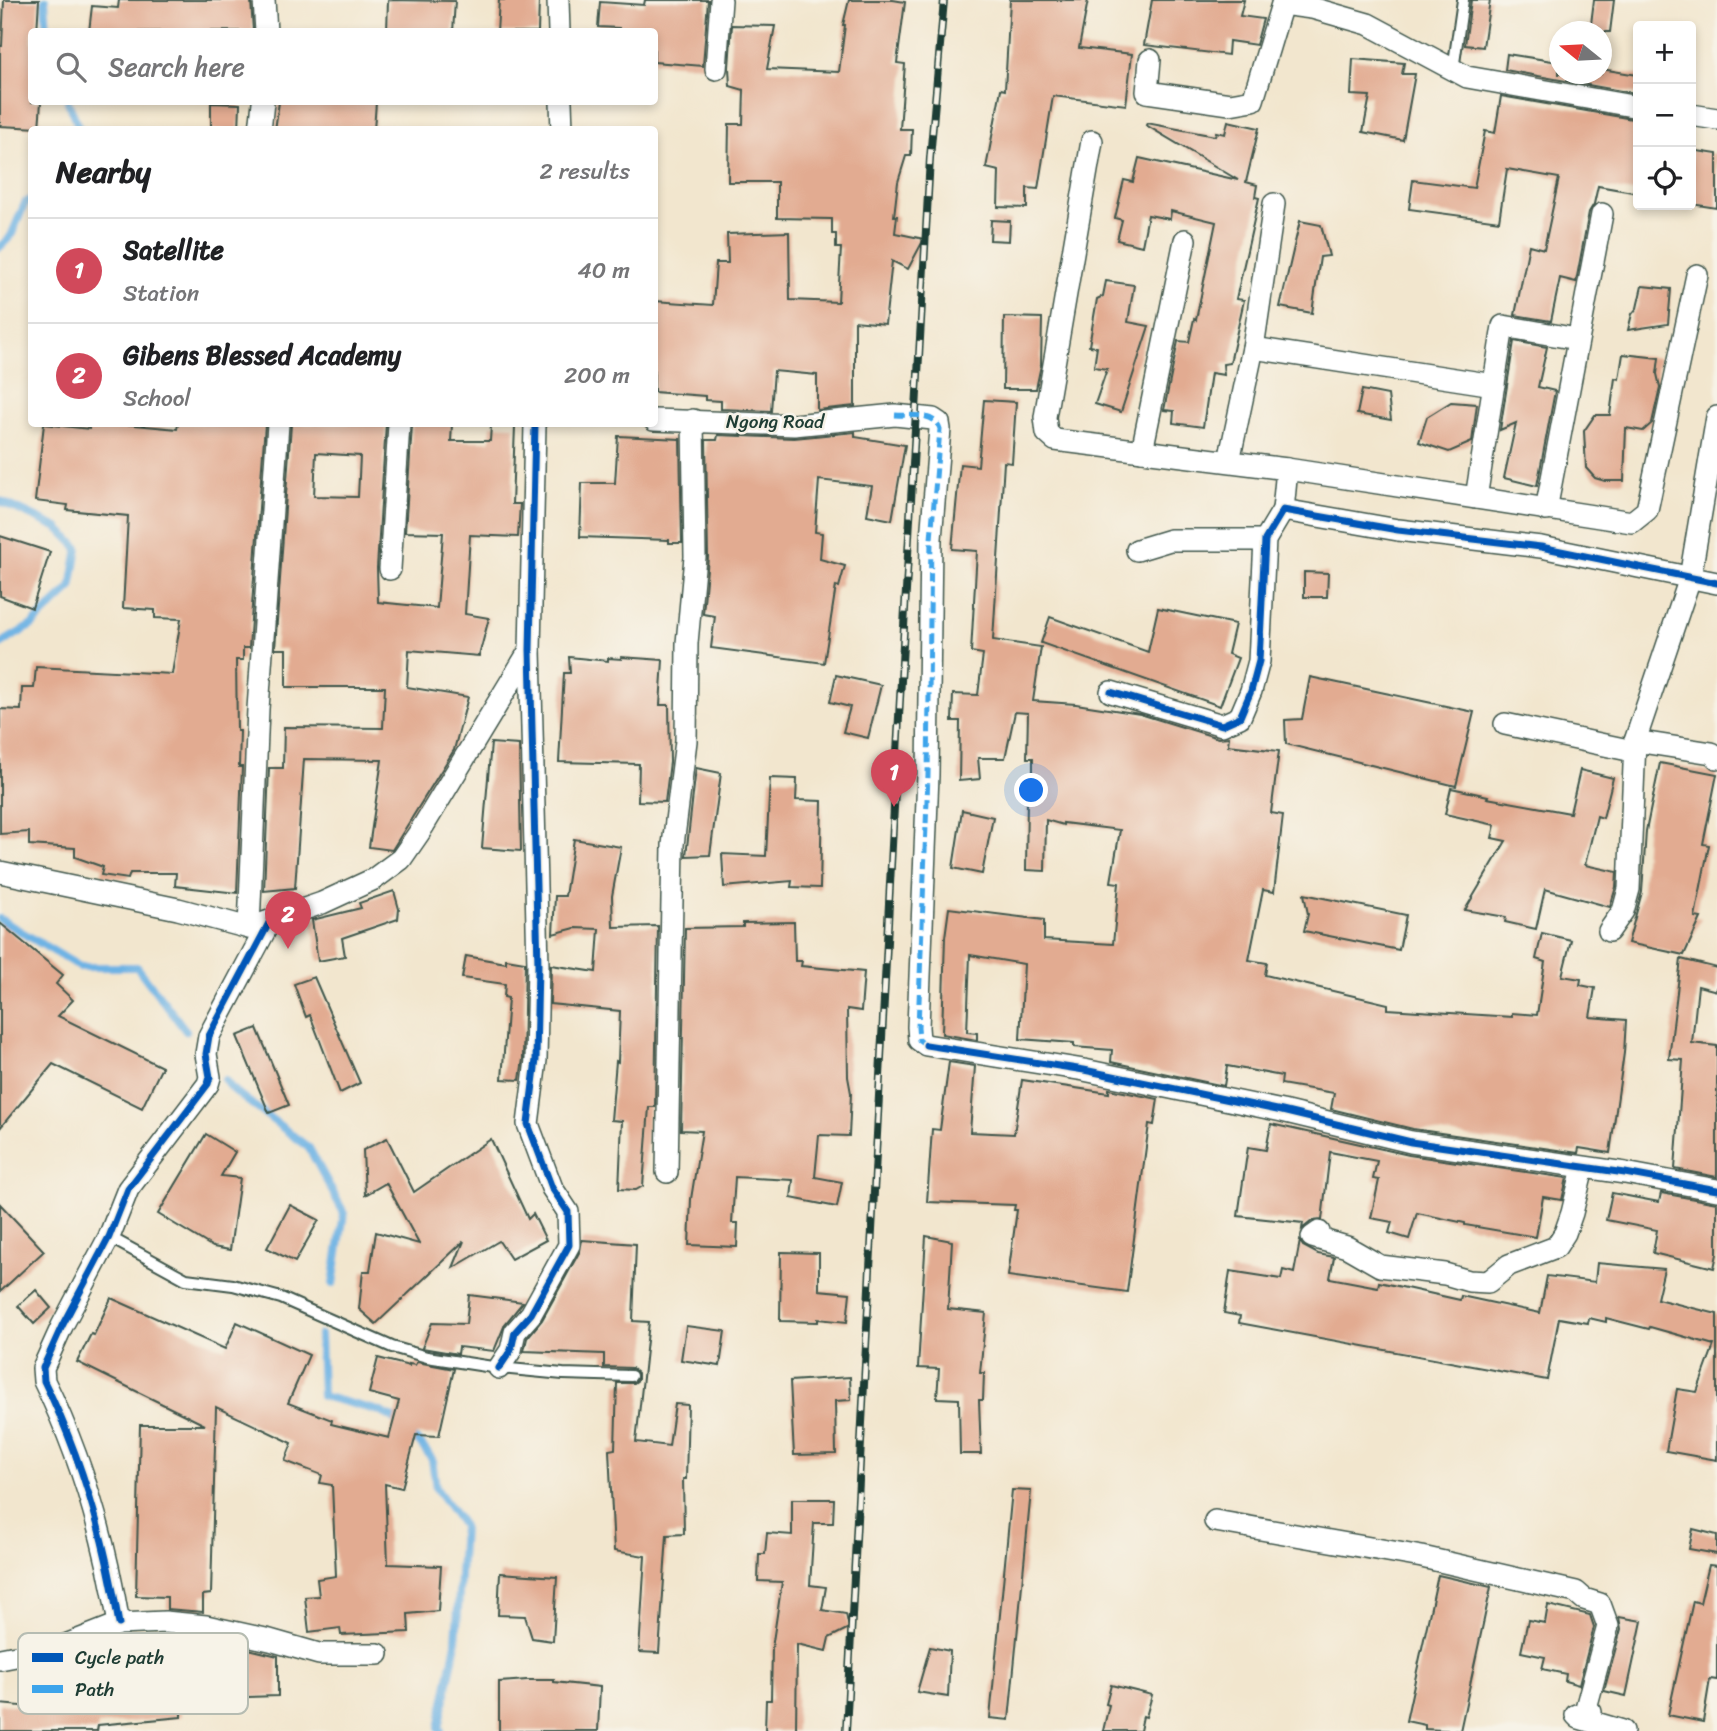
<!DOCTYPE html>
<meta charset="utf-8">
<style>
:root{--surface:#fff;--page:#f2f2f2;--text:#202124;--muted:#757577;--line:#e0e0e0;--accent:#d1495b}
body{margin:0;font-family:Sriracha,sans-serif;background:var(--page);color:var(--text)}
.controls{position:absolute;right:21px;top:21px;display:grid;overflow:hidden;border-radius:7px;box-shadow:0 4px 10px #0003}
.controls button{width:63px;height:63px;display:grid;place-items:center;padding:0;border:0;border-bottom:2px solid var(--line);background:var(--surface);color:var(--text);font:35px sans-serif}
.compass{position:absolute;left:1549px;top:21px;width:63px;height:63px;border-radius:50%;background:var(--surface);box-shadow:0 4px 10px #0003;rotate:288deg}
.you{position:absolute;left:1032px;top:791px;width:24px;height:24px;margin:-18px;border:5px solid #fff;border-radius:50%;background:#1a73e8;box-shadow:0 0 0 10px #1a73e833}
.badge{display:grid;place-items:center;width:46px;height:46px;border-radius:50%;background:var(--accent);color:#fff;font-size:23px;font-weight:700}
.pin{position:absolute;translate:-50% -58px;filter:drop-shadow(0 2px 4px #0008)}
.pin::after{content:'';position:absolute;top:37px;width:24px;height:21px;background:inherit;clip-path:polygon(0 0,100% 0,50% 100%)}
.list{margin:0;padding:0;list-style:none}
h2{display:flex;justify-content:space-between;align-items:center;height:91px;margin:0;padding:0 28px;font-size:30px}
h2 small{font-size:23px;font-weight:400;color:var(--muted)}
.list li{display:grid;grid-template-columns:46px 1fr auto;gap:21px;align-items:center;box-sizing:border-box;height:105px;padding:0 28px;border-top:2px solid var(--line)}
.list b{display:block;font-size:26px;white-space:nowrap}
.list p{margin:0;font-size:23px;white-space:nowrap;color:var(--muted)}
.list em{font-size:23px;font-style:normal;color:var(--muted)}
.icon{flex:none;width:38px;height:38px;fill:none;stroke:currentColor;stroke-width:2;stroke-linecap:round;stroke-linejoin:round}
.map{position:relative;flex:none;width:1717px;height:1731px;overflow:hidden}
.search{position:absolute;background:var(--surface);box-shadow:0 4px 10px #0003;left:28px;top:28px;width:630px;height:77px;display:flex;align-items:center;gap:18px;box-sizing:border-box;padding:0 24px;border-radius:7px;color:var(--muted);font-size:26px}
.panel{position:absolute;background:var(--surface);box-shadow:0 4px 10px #0003;left:28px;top:126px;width:630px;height:301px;border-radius:7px}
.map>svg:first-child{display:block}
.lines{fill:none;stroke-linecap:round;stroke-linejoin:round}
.stream{stroke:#6eb3e4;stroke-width:8}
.building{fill:#e2ab91;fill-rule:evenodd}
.lane-casing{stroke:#3f564b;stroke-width:14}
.street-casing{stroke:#3f564b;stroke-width:24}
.lane{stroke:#fff;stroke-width:10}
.street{stroke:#fff;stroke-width:21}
.rail-casing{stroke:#1f3d34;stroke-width:8}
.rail{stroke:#f7f3e8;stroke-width:5;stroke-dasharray:16;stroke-linecap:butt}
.quiet{stroke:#3da4eb;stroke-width:5;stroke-dasharray:10 5;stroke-linecap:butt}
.cycleway-casing{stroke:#f7f3e8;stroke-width:11}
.cycleway{stroke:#0057b8;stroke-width:7}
.labels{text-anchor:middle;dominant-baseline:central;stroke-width:5;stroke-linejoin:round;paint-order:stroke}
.street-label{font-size:19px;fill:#1f3d34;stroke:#f7f3e8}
.key{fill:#f7f3e8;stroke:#b6bcb2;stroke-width:2}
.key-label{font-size:19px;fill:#1f3d34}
</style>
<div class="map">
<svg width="1717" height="1731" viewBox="0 0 1717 1731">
<rect width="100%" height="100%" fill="#f7f3e8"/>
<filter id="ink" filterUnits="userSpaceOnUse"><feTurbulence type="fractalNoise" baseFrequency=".0143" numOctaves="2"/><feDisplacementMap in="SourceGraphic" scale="14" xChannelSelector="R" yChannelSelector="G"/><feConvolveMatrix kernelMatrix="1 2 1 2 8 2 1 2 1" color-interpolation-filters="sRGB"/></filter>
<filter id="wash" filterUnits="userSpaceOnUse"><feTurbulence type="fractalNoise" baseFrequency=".00686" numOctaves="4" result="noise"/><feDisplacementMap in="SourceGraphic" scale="28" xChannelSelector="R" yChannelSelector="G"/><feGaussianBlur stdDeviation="1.57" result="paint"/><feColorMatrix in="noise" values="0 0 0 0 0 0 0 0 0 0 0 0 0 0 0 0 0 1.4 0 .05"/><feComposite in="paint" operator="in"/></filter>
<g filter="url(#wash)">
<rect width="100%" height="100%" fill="#f2e6ce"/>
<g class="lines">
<g class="stream">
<path d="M45,0L47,32"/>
<path d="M68,102L80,130"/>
<path d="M0,247L11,236L25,203L32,199"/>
<path d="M0,501L58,528L78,548L71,588L32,625L0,644"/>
<path d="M0,919L80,967H137L186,1031"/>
<path d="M225,1080L232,1089L309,1148L344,1213L333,1284"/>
<path d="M320,1335L322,1396L379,1411L393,1418L402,1431L419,1442L432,1459L436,1488L463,1526L456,1643L439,1728L441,1731"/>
</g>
</g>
<g id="blocks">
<g class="building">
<path d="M4,0H39L37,32H32V102H41L39,128L0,126V46H2Z"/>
<path d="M119,0H251L253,31L89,32L92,6L118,8Z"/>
<path d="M388,0L455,1L453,32H387Z"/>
<path d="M499,0H539L538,32H497Z"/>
<path d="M645,0H708L703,66L654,62V32H619V28L598,27L600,2L644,5Z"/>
<path d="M849,0H893L905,2L897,63L905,64L900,129H912L911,156H906L898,182L894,216H897L895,233L924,239L908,269L892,261L885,324L855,321V406L817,410V375L774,371L771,411L721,409V401L705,400V396L654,392V301L713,305L716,263H728L727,234L789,232L790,300L838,302L841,248H836V234H832V219L777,218V182H728L729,124H743L744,90L730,86L729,67L732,25L775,26L767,69L839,72L845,25H843Z"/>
<path d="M1010,0H1088L1079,48L1132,54L1126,105L1053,96L1038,189L1027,188V208L998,207L999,171L986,168L1001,89L1005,90Z"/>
<path d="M1152,0H1244L1240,16L1263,19L1256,45L1229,41L1228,55L1144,45Z"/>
<path d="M1471,0H1490L1483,47L1465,45Z"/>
<path d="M1594,0H1614L1610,32H1590Z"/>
<path d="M1507,54L1559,62V74H1601V69L1638,75V94L1505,70Z"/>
<path d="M1353,59L1404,63L1402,74H1415L1403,140L1363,132L1370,96L1351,95Z"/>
<path d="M1501,96L1638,120V193L1598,186L1594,204L1589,212L1576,282L1560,278L1551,321L1515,315L1529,245L1544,249L1559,178L1507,169L1499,221L1409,209L1413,180L1474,188L1485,131L1495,133Z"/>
<path d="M279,102H376L374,130H275Z"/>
<path d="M211,103L240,104L239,130H211Z"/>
<path d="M1228,121L1259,128L1246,182L1257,185L1255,197L1259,198L1236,299L1244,300L1230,363L1223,364L1224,375L1211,373L1203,427L1173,423L1174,411L1164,410L1178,341L1189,342L1194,319L1196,320L1216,222L1171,211L1170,219L1148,215L1142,246L1117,240L1122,220L1115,218L1124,180L1133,182L1139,158L1238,180L1146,125L1147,123L1215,136L1216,132L1225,134Z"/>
<path d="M1691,150L1717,154V208L1691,204Z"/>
<path d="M991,220L1010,221L1009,241L990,240Z"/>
<path d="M1300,221L1321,225L1329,256L1320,257L1312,313L1280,307Z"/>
<path d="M1106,281L1134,285L1128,322L1149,326L1121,412L1095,404L1107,369L1094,367L1097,347L1089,346L1097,299L1103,296Z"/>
<path d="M1642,286L1671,289L1668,324L1628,330L1632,314L1637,308Z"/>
<path d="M1004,317L1042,318L1041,365L1036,389H1003Z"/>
<path d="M1514,341L1547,347L1538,387L1555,391L1537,486L1504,478L1516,423L1500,430Z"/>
<path d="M1623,354L1659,358L1657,374L1660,387L1652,423L1643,431L1626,428L1624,481H1605L1595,478L1586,468L1584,431L1595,415H1610L1615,378L1619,379Z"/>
<path d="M1362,390L1388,395L1391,420L1357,414Z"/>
<path d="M984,400L1016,402L1012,463L1004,462L993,640L1041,647L1033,701L1076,704L1140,714L1218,738L1229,737L1228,745L1279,751L1271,813L1283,815L1274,892L1263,890L1249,960L1267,963L1265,975L1388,1004V1009L1512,1017V1013L1537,1015L1545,962L1536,959L1542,933L1571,940L1562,976L1581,979L1580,985L1595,988L1590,1017L1626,1020L1624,1053L1610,1153L1579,1148L1578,1153L1413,1129L1331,1109L1334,1093L1281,1084L1282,1076L1227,1066L1224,1086L1111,1062L1112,1050L1074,1047V1043L1020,1039L1024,964L970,955L967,1032L977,1033V1040L942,1034L945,937L949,908L1044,920V940L1113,944L1119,883L1111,882L1120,830L1063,823V825L1046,820L1045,871L1026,870L1027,799L1033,781V758H1027L1028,713L1015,712L1005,758H978L980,779L959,781L960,721H952L953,694L978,695L983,654L971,652L977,551L952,549L960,464L978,466Z"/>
<path d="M1451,402L1477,404L1472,442L1449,452L1419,442L1427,417Z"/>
<path d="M44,424L89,429V424H124L177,429L178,424H265L249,648H243V660H236L237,731H240L239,767H242L237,893L175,886L176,873H130L128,879L101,875L103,867L75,857V848L29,845V832L0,834V709L21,710L22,688H34L36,667L172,674L181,619L155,618V610L123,608L128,516L67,510L68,505L35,501Z"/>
<path d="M291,424H386L377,568L378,602L437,608L443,533L405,532L412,425L452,424L451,441H490L491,425L515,426L512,504H520L518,537L470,535L465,614L489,618L479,656L409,650L407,687L468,697L454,750L392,850L369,847L382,760L304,759L295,888L264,891L269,768H283L284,727L383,728L385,687H286V649H275ZM316,453L360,456L358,497L314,496Z"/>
<path d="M855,432V437L905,445L892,520L867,515L872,486L819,480L815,532L822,533L820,559L845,566L839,587L836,586L824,663L711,648L715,616L703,614L708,557L706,440H717L718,435L794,438Z"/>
<path d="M618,436L680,439L682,543H669V540L580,537L582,483H615Z"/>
<path d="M0,536L50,552L32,608L0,596Z"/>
<path d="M1304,572L1328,573L1327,597H1304Z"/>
<path d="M1158,608L1235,624L1228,654L1238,658L1220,706L1041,643L1050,617L1148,652Z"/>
<path d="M569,657L608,661V658L621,659V657L663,660L660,705H669L670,762L665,802L638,801L639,764L559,762L564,673H570Z"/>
<path d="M836,675L881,685L868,738L843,732L850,707L830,702Z"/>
<path d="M1310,677L1474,712L1456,786L1286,744L1285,720L1302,719Z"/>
<path d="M491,743L519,745L521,851L482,848Z"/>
<path d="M1660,763L1717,774L1703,844L1709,845L1695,917L1701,918L1684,955L1628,943L1642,892L1646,831Z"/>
<path d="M696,768L721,773L710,855L686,856Z"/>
<path d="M1580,770L1613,778L1603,818L1597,816L1585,865L1617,872L1616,887L1610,907L1545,889L1536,929L1505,922L1506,917L1465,910L1506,841L1492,838L1495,825L1445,814L1451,788L1488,796L1487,798L1570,813Z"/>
<path d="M770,778L797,779L796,800L822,801L820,888L791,887L792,881L724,887L722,854L766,856Z"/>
<path d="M962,810L993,817L982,874L953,868Z"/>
<path d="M574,839L621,847L612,896L613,927L658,926L655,1107H649L643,1186L636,1190L619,1189L622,1121L611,1120L616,1061L618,1062L620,1011L550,1004L551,965L596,972L599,929L575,928L553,934L555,896H565Z"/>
<path d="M394,891L399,909L398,919L342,938L345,956L318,961L312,920L361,908L359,903Z"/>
<path d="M1304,894L1406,915L1399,950L1304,931L1308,914Z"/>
<path d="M794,922L795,961H802L801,966L864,972L861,1011L847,1009L848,1077L851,1093L849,1136L819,1135L815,1177L842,1182L837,1207L791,1198L793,1180L735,1177L732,1223H738L737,1247L689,1245L691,1199L702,1131L681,1130L685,928L743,927V923Z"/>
<path d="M0,923L63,975L56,984L73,1000L58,1016L162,1067L142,1108L53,1064L0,1128Z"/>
<path d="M466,956L506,963V959L525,962L523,1059L520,1080L502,1079L508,998L504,997L505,984L462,978Z"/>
<path d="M1681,959L1717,968V991L1698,986L1692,1043L1717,1046V1177L1675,1169L1683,1060L1669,1059Z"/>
<path d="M314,977L360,1083L340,1093L310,1015L306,1017L294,984Z"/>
<path d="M257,1028L289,1105L269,1113L237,1036Z"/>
<path d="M949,1062L975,1066L970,1132L1014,1134L1022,1080L1109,1093V1089L1158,1099L1154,1125L1149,1124L1127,1292L1008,1276L1017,1210H1014L1015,1205L927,1202L932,1129L940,1130Z"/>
<path d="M1271,1124L1409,1155L1567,1178L1562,1200L1543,1197L1536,1237L1465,1225V1223L1417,1213L1409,1239L1389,1233L1392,1222L1371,1218L1379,1180L1373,1179L1377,1161L1330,1152L1322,1220L1312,1221L1302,1229L1303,1223L1238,1216L1248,1147L1266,1150Z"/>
<path d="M206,1134L235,1152L221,1176L240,1178L230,1250L213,1247L158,1214Z"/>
<path d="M387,1138L414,1192L491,1139L528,1219L533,1214L546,1240L511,1259L499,1241L453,1268L464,1241L376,1324L359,1309L363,1271H370L376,1232L419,1244L386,1183L365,1195L363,1150Z"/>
<path d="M1612,1193L1659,1202L1661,1193L1717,1203V1254L1714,1268L1653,1253L1657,1230L1606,1220Z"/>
<path d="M0,1204L44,1251L0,1292Z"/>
<path d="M290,1205L319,1220L295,1262L267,1248Z"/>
<path d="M926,1236L952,1241L948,1309L986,1313L980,1373H984L983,1400H979L981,1454H960L959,1399L937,1398L939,1369L918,1368Z"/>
<path d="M582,1240L636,1244L633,1321L649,1322L636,1442L669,1446L675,1404L688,1405L686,1479H683L684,1534L667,1535L659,1653L639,1652L645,1556L614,1551L609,1450L615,1449L617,1383H634L638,1380V1373L632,1368L604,1367V1354L524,1351L527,1338L542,1320L580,1251Z"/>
<path d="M1300,1241L1303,1246L1318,1254L1334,1257L1330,1278L1378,1287L1379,1282L1460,1300L1461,1296L1540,1313L1547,1276L1595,1282L1597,1263L1664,1269L1657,1299L1717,1314V1460L1666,1451L1677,1389L1697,1392L1714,1345L1650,1327L1649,1329L1606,1318V1322L1589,1318L1588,1323L1559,1318L1547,1380L1239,1323L1240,1316L1224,1313L1230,1271L1281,1279L1283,1270L1294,1273Z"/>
<path d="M781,1252L819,1253V1290L850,1293L847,1322L818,1319V1322L780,1321Z"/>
<path d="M36,1290L51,1308L34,1324L18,1306Z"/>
<path d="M469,1295L523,1302L505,1324L494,1351L459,1347L458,1354L422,1348L432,1323L466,1324Z"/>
<path d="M111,1298L225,1349L237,1322L309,1355L288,1403L332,1420L331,1424L389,1438L399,1401L369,1393L378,1358L409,1366V1364L415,1365L417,1362L454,1369L439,1436L416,1435L402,1488L385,1484L388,1564L441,1566L438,1611L408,1614L409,1632L341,1635L340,1628L309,1632L305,1597L319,1596L317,1579L336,1576L332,1485L320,1483L322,1475L285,1461L292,1443L216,1407L211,1594L203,1595V1612L167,1609V1597L136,1596L140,1425H205L77,1362L91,1334L94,1335Z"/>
<path d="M686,1326L725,1331L720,1366L681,1360Z"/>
<path d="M850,1377L851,1400L835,1401L836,1454L794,1455L790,1381Z"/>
<path d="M1012,1490L1031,1491L1009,1720L990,1718Z"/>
<path d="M792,1499H834L833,1523H814L810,1585L826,1587L822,1610L846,1614L849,1628L829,1638L826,1651L797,1644L796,1731H765L766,1700H771L772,1648L782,1582L758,1581L759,1554H765L767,1533L792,1535Z"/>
<path d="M1693,1529L1717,1535V1554L1689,1549Z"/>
<path d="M1709,1565L1717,1566V1680L1710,1679L1703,1722L1668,1715L1693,1601L1700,1603Z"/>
<path d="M500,1573L557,1577L553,1641L532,1638L525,1616L498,1615Z"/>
<path d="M1438,1575L1491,1587L1460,1731L1425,1729V1725L1406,1721Z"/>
<path d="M1548,1605L1590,1615L1594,1627L1579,1685L1565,1681L1566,1674L1542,1669L1545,1657L1521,1652L1528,1620L1545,1623Z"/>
<path d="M1619,1617L1642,1621L1626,1696L1604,1691L1621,1629Z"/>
<path d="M167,1635L203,1639V1648L236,1646L278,1656V1696L181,1699V1717L98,1725L97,1731H0V1704L63,1710L66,1690L109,1698L140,1695L139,1685L168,1683Z"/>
<path d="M930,1647L950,1651L948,1697L917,1692Z"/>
<path d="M527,1680H554V1682L600,1687L598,1731H499V1682Z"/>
<path d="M1111,1685L1152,1695L1146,1717L1143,1716L1140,1731H1103L1109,1705L1106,1704Z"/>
</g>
</g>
</g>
<g filter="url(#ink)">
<use href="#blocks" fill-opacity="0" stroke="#3f564b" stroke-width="2"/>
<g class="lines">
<defs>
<g id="lane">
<path d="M1453,70L1463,0"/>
<path d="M109,1237L186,1279L233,1285L281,1298L392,1347L427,1357L499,1368L563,1374L631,1376"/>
</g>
<g id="street">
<path d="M264,0L266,32"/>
<path d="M558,0L559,32"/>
<path d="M1150,60L1147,92L1230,104L1253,100L1282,4L1312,8L1368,24L1467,77L1638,107"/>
<path d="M716,69L721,0"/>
<path d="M561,102L562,130"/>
<path d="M1691,115L1717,119"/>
<path d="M260,130L263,102"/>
<path d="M1092,141L1045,417L1047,433L1055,440L1287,469L1283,510"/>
<path d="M1253,348L1494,385"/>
<path d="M654,420L794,425L895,415L933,419L939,423L940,429L931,539L928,775L918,1027L919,1040L926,1045L1084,1070L1282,1111L1411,1142L1625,1173L1717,1190"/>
<path d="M1142,451L1185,240"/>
<path d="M1229,461L1253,348L1274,204"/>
<path d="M1287,469L1632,522L1647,510L1697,275"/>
<path d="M1476,498L1503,326L1577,339"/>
<path d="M1546,510L1602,214"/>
<path d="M1137,550L1170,540H1265"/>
<path d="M390,569L399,424"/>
<path d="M1111,692L1222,725L1240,717L1251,691L1259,661L1265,540L1283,510L1398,530L1541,547L1717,583"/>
<path d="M1505,724L1633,751"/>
<path d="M1635,741L1712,753L1717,758"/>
<path d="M0,872L178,909L249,928L322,903L374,879L401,859L419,833L530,650"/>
<path d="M249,928L258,709L278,424"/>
<path d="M1609,931L1623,911L1629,889L1635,741L1690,578L1717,417"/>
<path d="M667,1172L673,845L686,741L687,643L695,557L693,420"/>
<path d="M1319,1232L1312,1237L1347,1247L1380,1266L1445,1274L1469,1281L1488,1282L1509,1265L1556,1247L1565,1233L1572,1213L1583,1168"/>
<path d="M499,1368L511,1350L515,1332L531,1314L569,1245L568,1212L552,1188L528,1124L536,1060L538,965L530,650L535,424"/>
<path d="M1215,1521L1422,1557L1576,1592L1584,1599L1600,1604L1608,1626L1586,1708L1591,1712L1576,1715L1579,1718L1623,1731"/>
<path d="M119,1624C105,1539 82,1458 44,1381L43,1368L62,1326L109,1237L128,1189L208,1084L210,1077L206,1054L209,1036L270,921"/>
<path d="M0,1659L58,1648L119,1624L165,1622L206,1626L270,1640L319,1654H378"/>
</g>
</defs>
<use href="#lane" class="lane-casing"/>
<use href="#street" class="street-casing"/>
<use href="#lane" class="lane"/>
<use href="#street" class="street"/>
<defs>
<path id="rail" d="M846,1731L894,807L930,158L944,0"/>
</defs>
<use href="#rail" class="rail-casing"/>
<use href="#rail" class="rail"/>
<path class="quiet" d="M895,415C910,416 935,412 940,429L931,539L928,775L918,1027L919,1040L926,1045"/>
<defs>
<g id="cycleway">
<path d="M1111,692L1222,725L1240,717L1251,691L1259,661L1265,540L1283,510L1398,530L1541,547L1717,583"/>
<path d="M926,1045L1084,1070L1282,1111L1411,1142L1625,1173L1717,1190"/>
<path d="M499,1368L511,1350L515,1332L531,1314L569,1245L568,1212L552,1188L528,1124L536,1060L538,965L530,650L535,424"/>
<path d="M119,1624C105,1539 82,1458 44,1381L43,1368L62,1326L109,1237L128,1189L208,1084L210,1077L206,1054L209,1036L270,921"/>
</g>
</defs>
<use href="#cycleway" class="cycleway-casing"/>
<use href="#cycleway" class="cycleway"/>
</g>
</g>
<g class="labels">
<g class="street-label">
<text x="775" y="421">Ngong Road</text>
</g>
</g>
<rect x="18" y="1633" width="230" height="81" rx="10" class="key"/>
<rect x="32" y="1653" width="31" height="9" fill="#0057b8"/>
<rect x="32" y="1685" width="31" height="8" fill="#3da4eb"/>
<g class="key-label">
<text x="75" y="1664">Cycle path</text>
<text x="75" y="1696">Path</text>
</g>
</svg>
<div class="controls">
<button>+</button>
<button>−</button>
<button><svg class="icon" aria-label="locate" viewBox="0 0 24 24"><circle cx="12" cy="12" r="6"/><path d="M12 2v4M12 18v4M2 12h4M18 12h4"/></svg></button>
</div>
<svg class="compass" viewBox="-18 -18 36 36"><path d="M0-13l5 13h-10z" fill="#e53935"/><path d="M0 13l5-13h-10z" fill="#757577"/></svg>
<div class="you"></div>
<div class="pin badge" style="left:894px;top:807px">1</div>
<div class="pin badge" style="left:288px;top:949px">2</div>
<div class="search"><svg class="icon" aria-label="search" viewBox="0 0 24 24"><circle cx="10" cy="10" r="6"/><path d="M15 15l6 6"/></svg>Search here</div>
<section class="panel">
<h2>Nearby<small>2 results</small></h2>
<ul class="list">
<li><span class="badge">1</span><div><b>Satellite</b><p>Station</p></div><em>40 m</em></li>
<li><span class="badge">2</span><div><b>Gibens Blessed Academy</b><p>School</p></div><em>200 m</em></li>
</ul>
</section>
</div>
